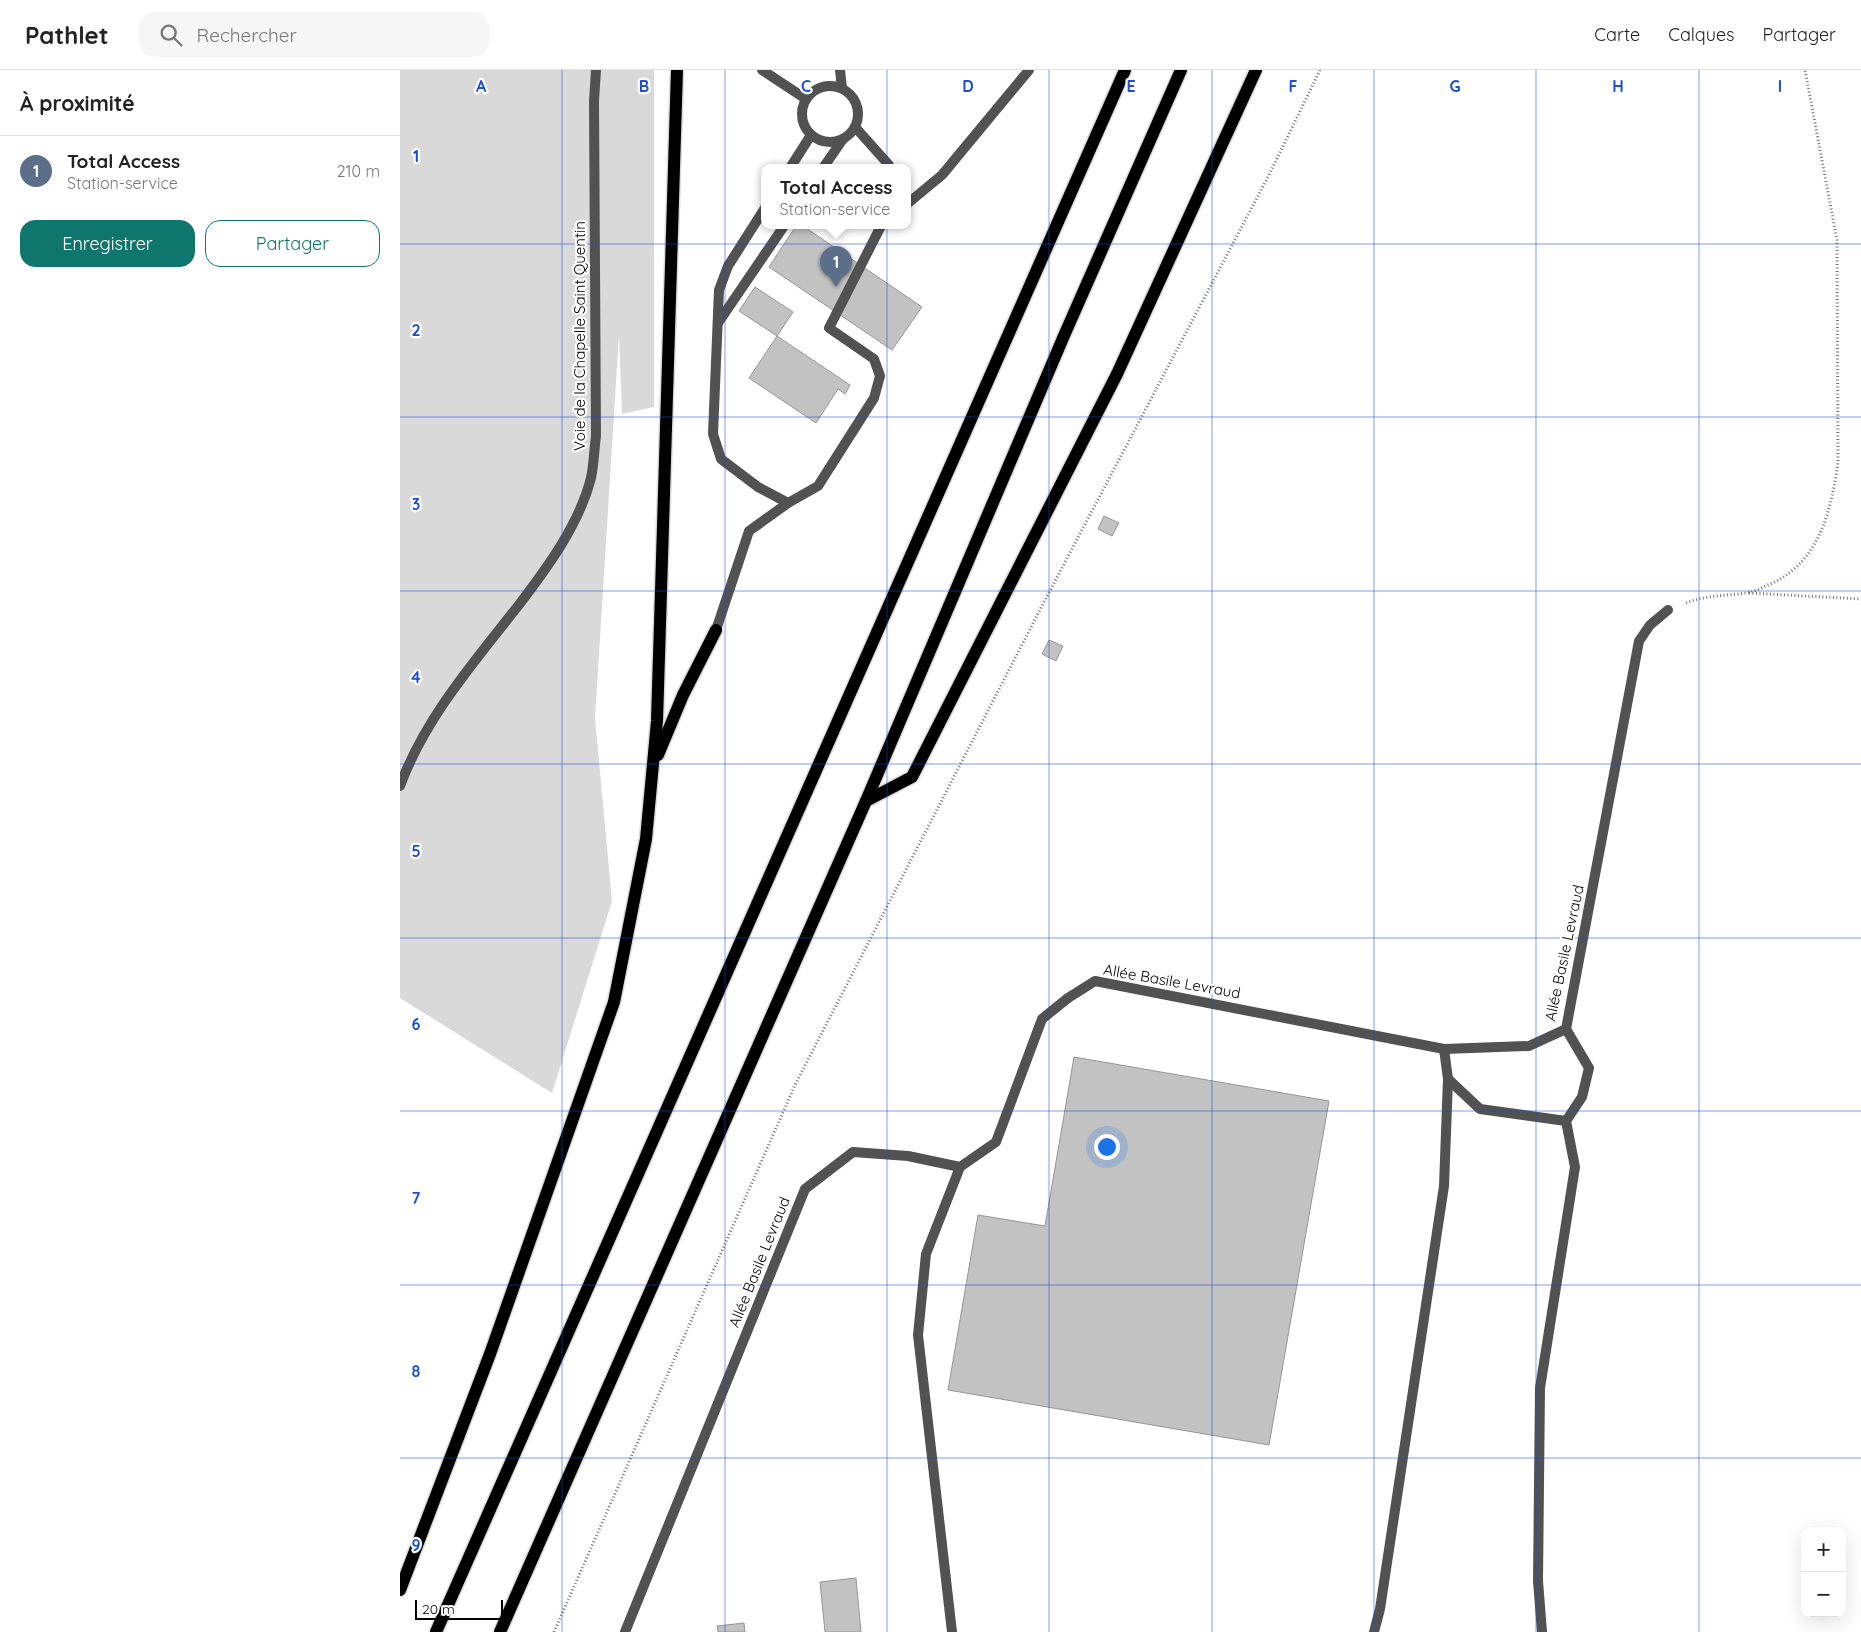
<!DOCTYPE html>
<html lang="fr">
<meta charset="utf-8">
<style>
:root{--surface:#fff;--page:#f6f6f6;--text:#222;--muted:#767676;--line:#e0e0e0;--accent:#0f766e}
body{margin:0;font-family:Quicksand,sans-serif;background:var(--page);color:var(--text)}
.controls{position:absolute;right:15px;bottom:15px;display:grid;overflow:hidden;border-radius:10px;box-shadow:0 5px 20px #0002}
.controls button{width:45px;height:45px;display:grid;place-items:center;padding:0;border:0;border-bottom:1px solid var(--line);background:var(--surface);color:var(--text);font:25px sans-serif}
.scale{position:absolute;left:15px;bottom:12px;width:88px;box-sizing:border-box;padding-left:5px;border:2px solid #000;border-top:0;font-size:14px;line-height:18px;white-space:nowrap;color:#000;-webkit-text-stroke:4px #fff;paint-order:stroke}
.you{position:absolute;left:706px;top:1076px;width:18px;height:18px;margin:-12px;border:4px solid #fff;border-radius:50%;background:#1a73e8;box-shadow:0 0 0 8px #1a73e833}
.badge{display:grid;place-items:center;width:32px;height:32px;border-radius:50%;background:var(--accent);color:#fff;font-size:16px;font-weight:700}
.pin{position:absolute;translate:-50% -41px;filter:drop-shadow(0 1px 2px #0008)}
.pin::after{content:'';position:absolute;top:26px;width:18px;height:15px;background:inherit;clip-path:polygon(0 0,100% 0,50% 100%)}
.popup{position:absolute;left:361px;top:94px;width:150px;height:65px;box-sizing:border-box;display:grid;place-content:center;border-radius:10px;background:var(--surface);filter:drop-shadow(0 1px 4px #0005);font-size:16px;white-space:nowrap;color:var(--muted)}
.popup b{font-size:19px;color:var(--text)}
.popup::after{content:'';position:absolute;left:50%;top:100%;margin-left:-10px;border:10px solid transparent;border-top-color:var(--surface)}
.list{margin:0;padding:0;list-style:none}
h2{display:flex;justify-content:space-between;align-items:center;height:65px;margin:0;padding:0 20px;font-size:21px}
h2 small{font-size:16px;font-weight:400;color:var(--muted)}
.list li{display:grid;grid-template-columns:32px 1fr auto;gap:15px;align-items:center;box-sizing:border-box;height:70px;padding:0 20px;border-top:1px solid var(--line)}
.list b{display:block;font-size:19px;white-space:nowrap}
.list p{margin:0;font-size:16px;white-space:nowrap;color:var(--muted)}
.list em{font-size:16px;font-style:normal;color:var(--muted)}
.actions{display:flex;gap:10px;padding:15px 20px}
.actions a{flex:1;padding:11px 0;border:1px solid var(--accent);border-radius:15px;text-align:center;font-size:18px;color:var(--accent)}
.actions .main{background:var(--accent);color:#fff}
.icon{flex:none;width:28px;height:28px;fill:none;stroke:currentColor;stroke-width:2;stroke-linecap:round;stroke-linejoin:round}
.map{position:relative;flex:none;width:1461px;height:1562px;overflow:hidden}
header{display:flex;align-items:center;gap:30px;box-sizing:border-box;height:70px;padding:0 25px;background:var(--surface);border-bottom:1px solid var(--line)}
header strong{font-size:24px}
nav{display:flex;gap:28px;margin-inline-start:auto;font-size:18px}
.search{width:350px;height:45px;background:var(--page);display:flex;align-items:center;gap:12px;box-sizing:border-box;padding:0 18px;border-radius:15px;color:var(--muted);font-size:19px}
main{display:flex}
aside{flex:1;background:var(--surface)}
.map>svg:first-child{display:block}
.green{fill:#d9d9d9}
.building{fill:#c2c2c2;stroke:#969696}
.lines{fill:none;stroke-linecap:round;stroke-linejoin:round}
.primary-casing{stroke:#dbdbdb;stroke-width:15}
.path{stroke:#747474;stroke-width:3;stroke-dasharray:1 2.5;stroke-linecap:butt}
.lane{stroke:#525252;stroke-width:10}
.street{stroke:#525252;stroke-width:10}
.primary{stroke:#000;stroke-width:12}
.grid{fill:none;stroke:#1d4ed8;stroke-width:1;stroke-opacity:0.55}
.labels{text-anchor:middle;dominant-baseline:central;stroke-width:4.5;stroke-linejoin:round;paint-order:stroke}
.street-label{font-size:15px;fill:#000;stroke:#fff}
.grid-label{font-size:16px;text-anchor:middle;font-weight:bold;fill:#1d4ed8;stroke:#fff;stroke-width:4.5;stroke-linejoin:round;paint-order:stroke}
</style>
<header>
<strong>Pathlet</strong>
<div class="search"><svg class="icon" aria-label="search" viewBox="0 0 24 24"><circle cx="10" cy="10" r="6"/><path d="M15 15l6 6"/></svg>Rechercher</div>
<nav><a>Carte</a><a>Calques</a><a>Partager</a></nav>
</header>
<main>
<aside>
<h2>À proximité<small></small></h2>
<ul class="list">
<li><span class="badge" style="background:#5c6f8a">1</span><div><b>Total Access</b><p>Station-service</p></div><em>210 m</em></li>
</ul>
<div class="actions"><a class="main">Enregistrer</a><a>Partager</a></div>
</aside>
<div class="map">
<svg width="1461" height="1562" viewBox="0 0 1461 1562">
<rect width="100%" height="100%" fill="#fff"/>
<path class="green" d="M0,0H254V337L222,344L219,265L195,648L212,831L152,1023L0,928Z"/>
<g class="building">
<path d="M396,156H403L522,237L492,280L369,197Z"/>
<path d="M355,217L393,242L377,266L339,241Z"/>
<path d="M377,266L450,315L445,324L438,319L416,353L349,308Z"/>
<path d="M704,446L719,453L712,466L698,459Z"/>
<path d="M649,570L663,576L656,591L642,584Z"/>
<path d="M674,987L929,1031L869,1375L548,1320L578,1145L645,1156Z"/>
<path d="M456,1508L461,1562H425L420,1512Z"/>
<path d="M344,1553L345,1562H318L317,1556Z"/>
</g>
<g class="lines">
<defs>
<g id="primary">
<path d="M258,685L283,625L316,560"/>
<path d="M466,731L512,707L717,304L856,0"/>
<path d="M0,1520L90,1284L214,932L246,769L257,651L277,0"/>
<path d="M36,1562L725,0"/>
<path d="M100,1562L466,731L663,268L781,0"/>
</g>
</defs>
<use href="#primary" class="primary-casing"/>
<g class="path">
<path d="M1349,523L1461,529"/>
<path d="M1286,533C1306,525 1326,526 1346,523C1354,522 1361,518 1368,515C1419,494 1431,442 1438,392L1437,170L1405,0"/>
<path d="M154,1562L395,1015L644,532L869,105L920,0"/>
</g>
<g class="lane">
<path d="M362,0L406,29"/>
<path d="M440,0L442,18"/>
<circle cx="430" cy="44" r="28"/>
<path d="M455,57L489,95V98"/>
<path d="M390,98L411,65"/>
<path d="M423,98L443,69"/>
<path d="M507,134L542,105L629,0"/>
<path d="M365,138L328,196L319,220L313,364L321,389L358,417L388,433"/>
<path d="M318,253L384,156"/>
<path d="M316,560L349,461L388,433L418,416L474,328L480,306L474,289L429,258L481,156"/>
<path d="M552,1562L518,1265L526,1184L560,1097"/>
<path d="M974,1562L980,1539L1044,1116L1048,1009"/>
<path d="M1142,1562L1138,1511L1140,1318L1175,1097L1166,1051"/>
</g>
<g class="street">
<path d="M0,716C25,648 74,592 118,536C147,498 179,455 191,408C194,394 194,380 196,366L194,31L196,0"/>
<path d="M1044,979L1048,1009L1080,1039L1166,1051L1182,1027L1189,998L1166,959"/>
<path d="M225,1562L405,1119L453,1082L508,1086L560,1097L596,1072L642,949L668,928L695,911L1044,979L1129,976L1166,959L1239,571L1250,555L1268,540"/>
</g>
<use href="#primary" class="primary"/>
</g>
<path class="grid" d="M162,0V1562M325,0V1562M487,0V1562M649,0V1562M812,0V1562M974,0V1562M1136,0V1562M1299,0V1562M0,174H1461M0,347H1461M0,521H1461M0,694H1461M0,868H1461M0,1041H1461M0,1215H1461M0,1388H1461"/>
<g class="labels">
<g class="street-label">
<text transform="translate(179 266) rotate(-90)">Voie de la Chapelle Saint Quentin</text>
<text transform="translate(1164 883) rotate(-78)">Allée Basile Levraud</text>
<text transform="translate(772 911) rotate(10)">Allée Basile Levraud</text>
<text transform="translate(359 1192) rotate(-68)">Allée Basile Levraud</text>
</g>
</g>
<g class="grid-label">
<text x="81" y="22">A</text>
<text x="244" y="22">B</text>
<text x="406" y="22">C</text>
<text x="568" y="22">D</text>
<text x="731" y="22">E</text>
<text x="893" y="22">F</text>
<text x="1055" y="22">G</text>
<text x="1218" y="22">H</text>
<text x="1380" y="22">I</text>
<text x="16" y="92">1</text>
<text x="16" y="266">2</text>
<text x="16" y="440">3</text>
<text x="16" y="613">4</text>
<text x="16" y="787">5</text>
<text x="16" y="960">6</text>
<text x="16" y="1134">7</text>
<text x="16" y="1307">8</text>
<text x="16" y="1481">9</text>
</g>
</svg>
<div class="controls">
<button>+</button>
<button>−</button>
</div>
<div class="scale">20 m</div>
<div class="you"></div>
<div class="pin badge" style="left:436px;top:217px;background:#5c6f8a">1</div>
<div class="popup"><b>Total Access</b>Station-service</div>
</div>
</main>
